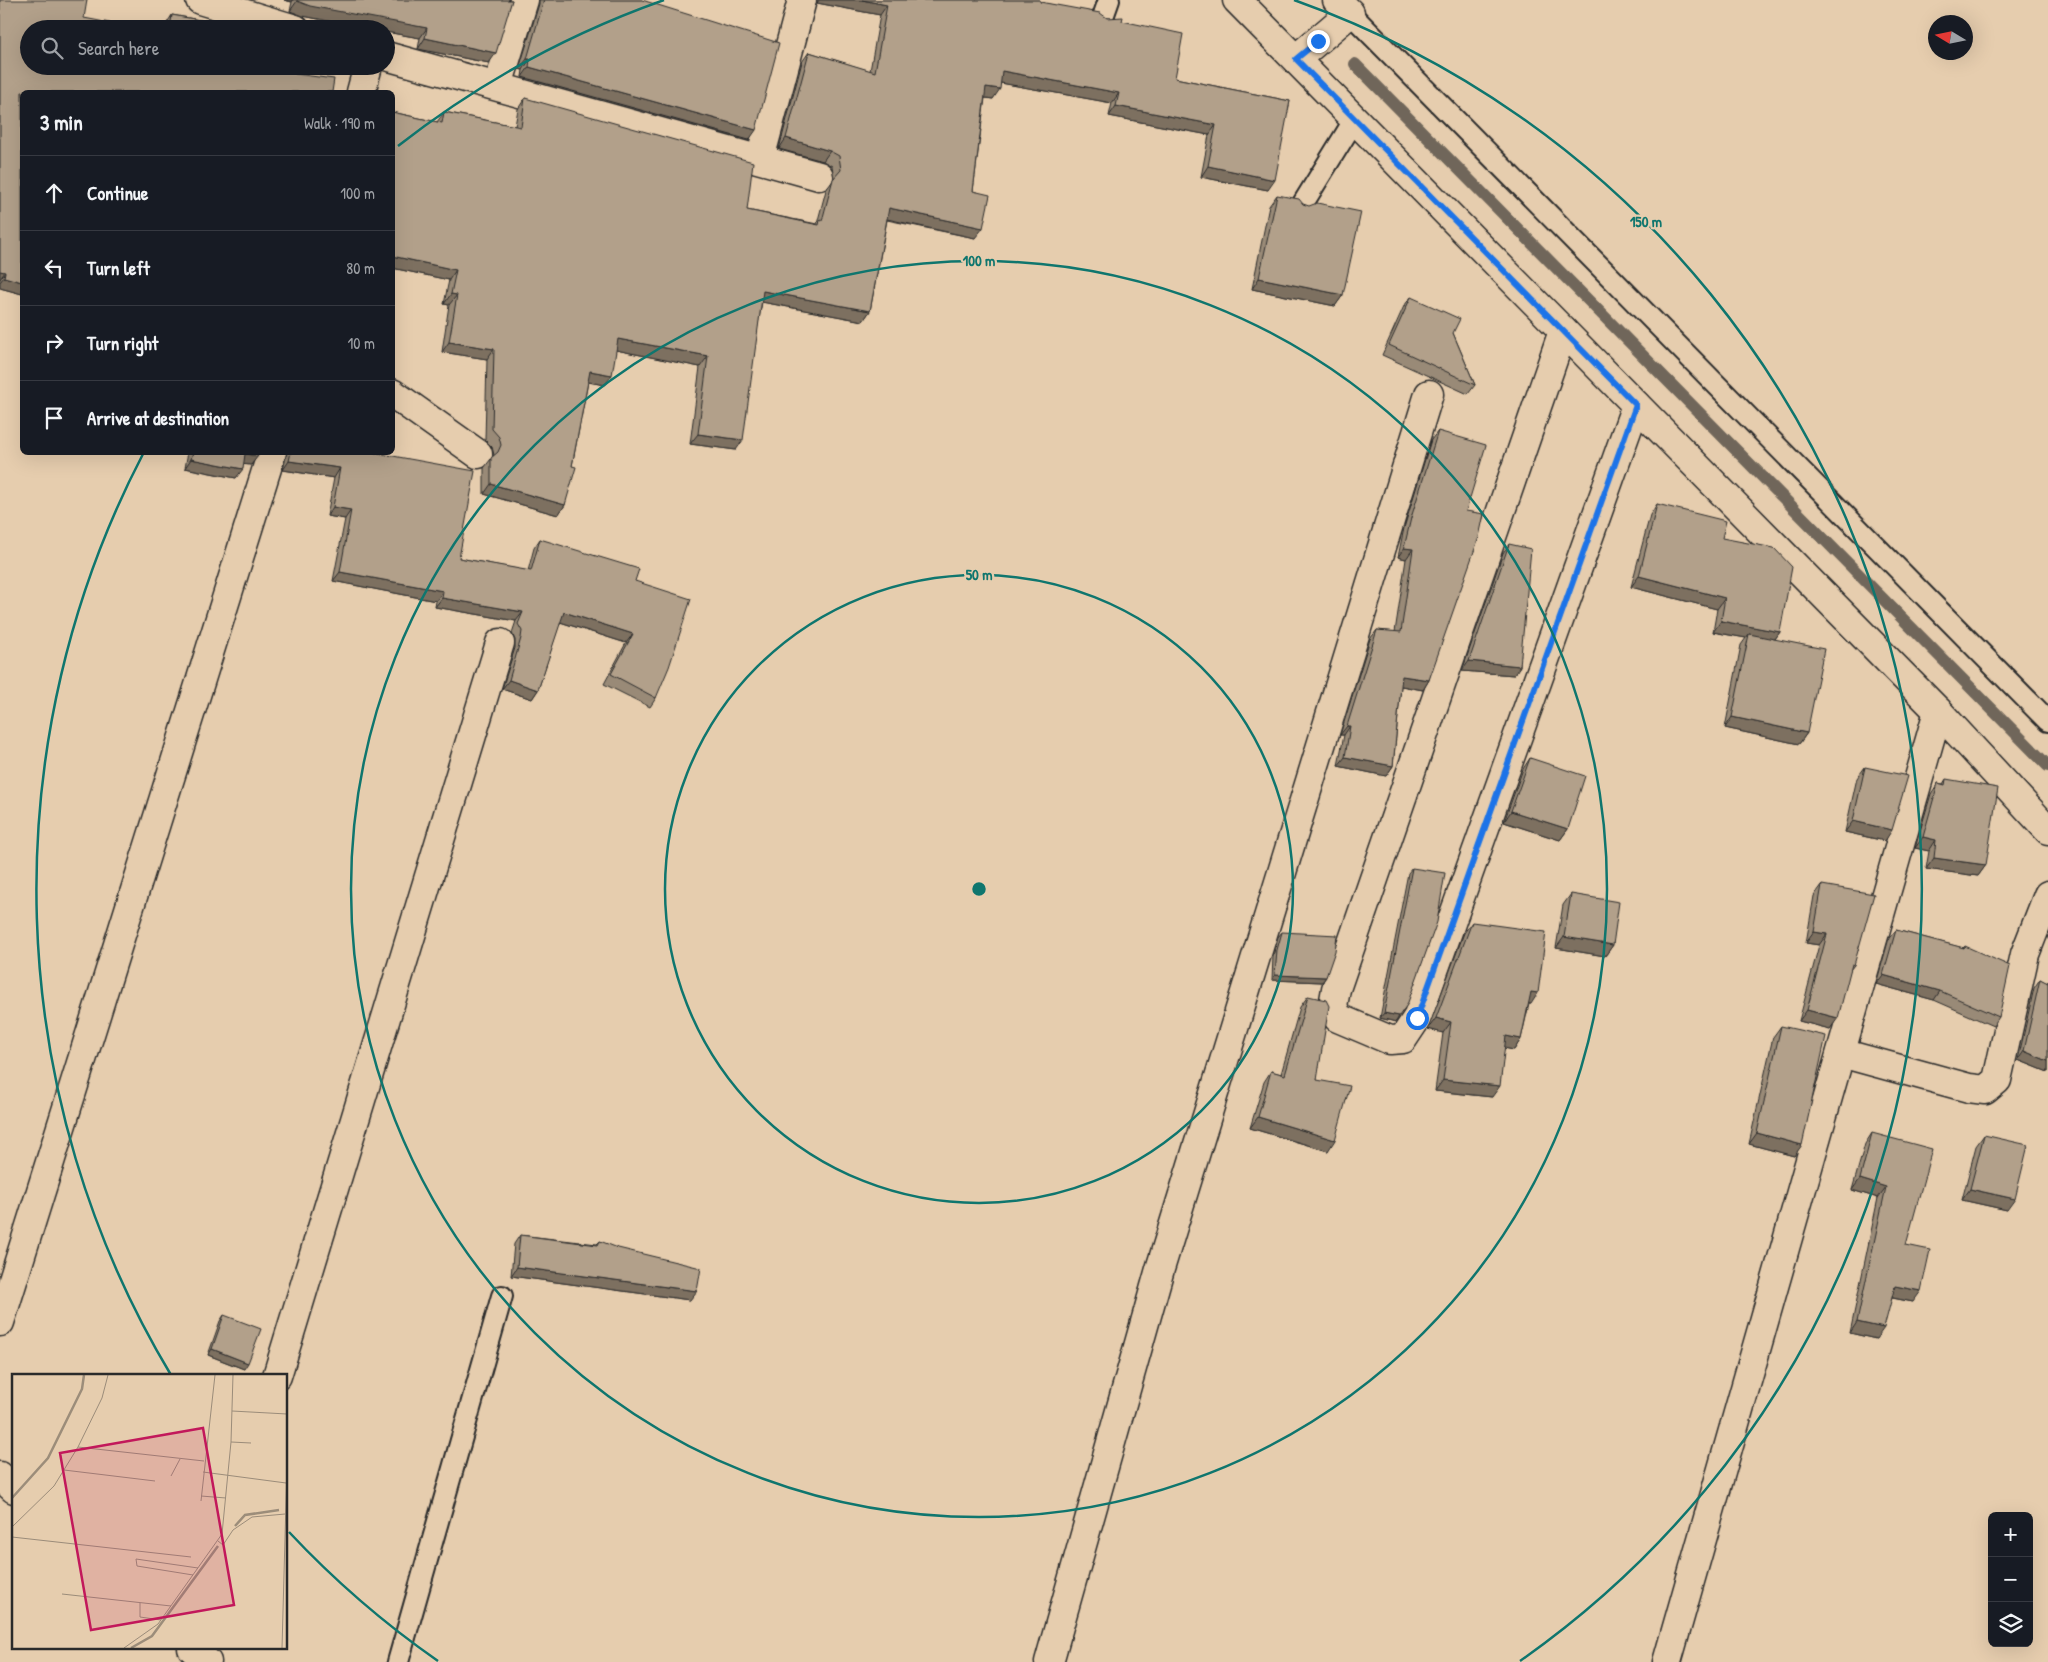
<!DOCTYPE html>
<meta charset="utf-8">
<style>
:root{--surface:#171b24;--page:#20242c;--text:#f1f3f6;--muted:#9ea1a6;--line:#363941}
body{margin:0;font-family:"Patrick Hand",sans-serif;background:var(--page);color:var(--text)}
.controls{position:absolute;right:15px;bottom:15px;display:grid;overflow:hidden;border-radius:8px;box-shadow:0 5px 20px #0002}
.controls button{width:45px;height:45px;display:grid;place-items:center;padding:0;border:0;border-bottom:1px solid var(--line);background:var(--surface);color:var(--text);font:25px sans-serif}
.compass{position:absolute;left:1928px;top:15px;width:45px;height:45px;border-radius:50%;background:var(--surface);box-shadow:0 5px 20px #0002;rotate:280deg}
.stop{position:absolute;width:15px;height:15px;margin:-11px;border:4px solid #1a73e8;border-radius:50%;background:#fff}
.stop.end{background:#1a73e8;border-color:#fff;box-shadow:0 1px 5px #0008}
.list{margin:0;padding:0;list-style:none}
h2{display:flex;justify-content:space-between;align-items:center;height:65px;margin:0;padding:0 20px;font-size:21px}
h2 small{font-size:16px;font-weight:400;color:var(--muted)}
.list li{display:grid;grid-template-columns:32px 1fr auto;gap:15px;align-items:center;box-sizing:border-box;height:75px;padding:0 20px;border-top:1px solid var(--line)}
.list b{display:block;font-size:19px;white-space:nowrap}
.list em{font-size:16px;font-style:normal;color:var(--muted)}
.icon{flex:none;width:28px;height:28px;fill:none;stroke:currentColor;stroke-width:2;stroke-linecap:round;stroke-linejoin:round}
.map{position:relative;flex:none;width:2048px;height:1662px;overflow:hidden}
.search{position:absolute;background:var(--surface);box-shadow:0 5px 20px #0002;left:20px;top:20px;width:375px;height:55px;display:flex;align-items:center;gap:12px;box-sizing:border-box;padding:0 18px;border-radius:28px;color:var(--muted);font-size:19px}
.panel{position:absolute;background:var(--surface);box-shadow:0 5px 20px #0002;left:20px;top:90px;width:375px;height:365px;border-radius:8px}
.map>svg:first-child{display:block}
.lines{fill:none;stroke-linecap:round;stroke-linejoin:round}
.stream{stroke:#6f665a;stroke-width:12}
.lane-casing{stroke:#2b2b2b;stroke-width:24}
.street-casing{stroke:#2b2b2b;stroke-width:31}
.lane{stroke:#e6cdae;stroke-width:20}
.street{stroke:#e6cdae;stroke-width:28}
.wall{fill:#998a77;stroke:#2b2b2b}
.shaded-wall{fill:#7d7061;stroke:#2b2b2b}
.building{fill:#b2a08a;stroke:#2b2b2b}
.route{stroke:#1a73e8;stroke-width:6}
.ring{fill:none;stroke:#0f766e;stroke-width:2.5}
.inset-river{fill:none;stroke:#9c8d7a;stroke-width:2.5}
.inset-road{fill:none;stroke:#9b8c7a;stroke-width:1}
.view{fill:#c2185b;fill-opacity:0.15;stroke:#c2185b;stroke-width:2.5}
.inset-edge{fill:none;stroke:#2b2b2b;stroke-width:2.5}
.centre{fill:#0f766e;stroke:#e6cdae;stroke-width:2.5}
.ring-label{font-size:15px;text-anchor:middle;font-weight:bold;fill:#0f766e;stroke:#e6cdae;stroke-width:4.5;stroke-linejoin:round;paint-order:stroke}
</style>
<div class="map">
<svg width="2048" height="1662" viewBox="0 0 2048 1662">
<rect width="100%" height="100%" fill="#e6cdae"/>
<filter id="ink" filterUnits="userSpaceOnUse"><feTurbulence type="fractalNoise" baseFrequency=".02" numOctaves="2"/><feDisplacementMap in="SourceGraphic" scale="10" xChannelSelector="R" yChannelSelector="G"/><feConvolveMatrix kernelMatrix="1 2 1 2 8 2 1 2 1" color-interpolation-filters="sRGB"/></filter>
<g filter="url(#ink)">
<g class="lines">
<path class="stream" d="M1355,64L2048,766"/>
<defs>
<g id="lane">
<path d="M1350,13L2048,721"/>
<path d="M1103,17L1109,0"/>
<path d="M1302,205L1355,119"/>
<path d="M398,1662L502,1296"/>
</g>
<g id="street">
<path d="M200,0L295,29"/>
<path d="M1237,0L1938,711L2048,830"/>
<path d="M386,56L819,176"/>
<path d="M1296,59L1350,13L1337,0"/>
<path d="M498,86L524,0"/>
<path d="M361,92L368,66"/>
<path d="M760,159L802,0"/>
<path d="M1563,331L1336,989L1333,1006L1338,1018L1390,1040L1403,1039L1417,1018L1636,405"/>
<path d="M392,393L478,454"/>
<path d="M1841,1053L1969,1088L1985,1090L1997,1080L2025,954L2048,895"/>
<path d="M0,1322L272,452"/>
<path d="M277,1376L500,643"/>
<path d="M0,1476L14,1489"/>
<path d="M192,1648L207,1662"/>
<path d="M1049,1662L1160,1269L1429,394"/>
<path d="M1667,1662L1938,711"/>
</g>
</defs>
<use href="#lane" class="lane-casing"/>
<use href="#street" class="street-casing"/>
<use href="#lane" class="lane"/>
<use href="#street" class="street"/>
</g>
<g class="wall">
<path d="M0,0L22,92V294L0,288Z"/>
<path d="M284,0H512L489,63L418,49L420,38L386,32V29H369L303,16L290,11L292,2Z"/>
<path d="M539,0H642L749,140L522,77L523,70L519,69L539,4Z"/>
<path d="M817,0H1040V2L1122,21L1175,78L1290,101L1268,190L1201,177L1209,135L1109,116L1112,103L1001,83L993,99L985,98L973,191L975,238L887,220L870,311L863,321L762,302L736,450L690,444L700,367L616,350L605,385L588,382L572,466L565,505L558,515L484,494V468L494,455L492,447L485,440L487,359L442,352L449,305L444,304L449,280L392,268V112L437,122L444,112L515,126L518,109L525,98L747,210L817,224L826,190L834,179L832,166L823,161L779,149L802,62L809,52L870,71L880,15L817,3Z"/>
<path d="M172,15L250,29H165V26Z"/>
<path d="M1277,195L1343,295L1335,306L1252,289L1269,206Z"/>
<path d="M1411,297L1453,333L1475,385L1468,394L1382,355L1404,306Z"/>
<path d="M1438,431L1466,511L1429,680L1423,690L1401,686L1393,766L1386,776L1338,766L1344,735H1340L1370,639L1377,630L1395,632L1406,559L1398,557L1404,528L1431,440Z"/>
<path d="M188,452H259L251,465L243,464L236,478L185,468Z"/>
<path d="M287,452H371L459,558L528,571L534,548L540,539L635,581L656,698L650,707L604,684L626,643L560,622L538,690L532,699L502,689L515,648V640L512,633L516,621L435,607L436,601L333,581L345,519L327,516L334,478L283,470Z"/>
<path d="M1657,504L1722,538L1780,632L1775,639L1807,733L1799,744L1725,728L1741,645L1746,638L1713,632L1717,609L1631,587L1650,515Z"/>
<path d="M1509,544L1520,666L1514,675L1462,671L1503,553Z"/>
<path d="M1530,758L1568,829L1560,840L1504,822L1523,769Z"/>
<path d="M1865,767L1885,841L1845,832L1857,778Z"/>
<path d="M1946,779L1986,865L1978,876L1926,869L1929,851L1915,848L1931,794L1938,783L1943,784Z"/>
<path d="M1412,868L1396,1022L1380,1018L1408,873Z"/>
<path d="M1822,885L1854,965L1850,970L1830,1029L1799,1021L1819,945L1806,943L1814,896Z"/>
<path d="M1571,894L1613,945L1605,956L1556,948L1563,905Z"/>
<path d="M1472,922L1531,1004H1529L1521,1039L1514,1050L1504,1048L1492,1097L1435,1091L1443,1033L1428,1029L1464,933Z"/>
<path d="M1896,930L1963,948L1965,946L1999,1017L1993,1026L1934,1000L1876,984L1889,938Z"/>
<path d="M1282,932L1326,977L1322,982L1272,980L1273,956L1278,937Z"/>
<path d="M2040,979L2047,983L2048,981V1072L2018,1060L2034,988Z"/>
<path d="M1308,996L1317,1080L1328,1151L1250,1128L1264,1082L1271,1071L1281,1074L1300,1007Z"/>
<path d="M1781,1026L1794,1156L1749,1144L1773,1037Z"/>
<path d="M1872,1133L1906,1245L1913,1302L1892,1298L1876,1339L1850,1333L1878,1198L1852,1190L1865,1144Z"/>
<path d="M1984,1135L2007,1210L1962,1200L1976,1146Z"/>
<path d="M520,1235L597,1244L600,1241L690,1300L511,1276L514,1244Z"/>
<path d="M224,1315L244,1369L208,1355L220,1321Z"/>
</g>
<g class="shaded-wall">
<path d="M284,0H293L292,2Z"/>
<path d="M819,0H862L887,5L880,15L817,3Z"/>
<path d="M297,1L427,28L420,38L386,32V29H369L303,16L290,11Z"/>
<path d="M425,38L496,53L489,63L418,49Z"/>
<path d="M527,59H530L523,70L519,69Z"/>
<path d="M529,67L756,130L749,140L522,77Z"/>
<path d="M1002,71L1119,93L1112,103L995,82Z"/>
<path d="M986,87L1000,89L993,99L979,97Z"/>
<path d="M1116,106L1216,125L1209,135L1109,116Z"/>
<path d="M786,138L830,151L823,161L779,149Z"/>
<path d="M1208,166L1275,180L1268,190L1201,177Z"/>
<path d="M889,208L983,228L975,238L882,218Z"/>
<path d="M392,256L456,270L449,280L392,268Z"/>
<path d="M0,271L5,272L0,279Z"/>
<path d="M4,277L22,282V294L0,288V282Z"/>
<path d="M1259,278L1343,295L1335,306L1252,289Z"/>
<path d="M763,291L870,311L863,321L756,301Z"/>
<path d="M451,294L457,295L449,305L444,304Z"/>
<path d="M618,339L708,356L700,367L611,349Z"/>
<path d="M449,342L494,349L487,359L442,352Z"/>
<path d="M590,371L612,375L605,385L583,381Z"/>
<path d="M698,434L743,440L736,450L690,444Z"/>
<path d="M245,454L258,456L251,465L239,464Z"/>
<path d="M191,459L243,469L236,478L185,468Z"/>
<path d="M289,461L340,468L334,478L283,470Z"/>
<path d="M491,484L565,505L558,515L484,494Z"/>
<path d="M333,507L351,510L345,519L327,516Z"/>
<path d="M1404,548L1413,549L1406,559L1398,557Z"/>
<path d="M340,572L443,591L436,601L333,581Z"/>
<path d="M1639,576L1725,598L1717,609L1631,587Z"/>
<path d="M442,598L523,612L516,621L435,607Z"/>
<path d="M564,612L633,634L626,643L557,621Z"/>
<path d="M1721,621L1780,632L1772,643L1749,634L1746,638L1713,632Z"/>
<path d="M1469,661L1520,666L1514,675L1462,671Z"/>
<path d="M1402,676L1429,680L1423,690L1396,685Z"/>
<path d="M509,680L538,690L532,699L502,689Z"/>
<path d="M1732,717L1807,733L1799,744L1725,728Z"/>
<path d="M1347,726H1350L1344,735H1340Z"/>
<path d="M1345,757L1393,766L1386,776L1338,766Z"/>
<path d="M1511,811L1568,829L1560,840L1504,822Z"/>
<path d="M1853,821L1892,830L1885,841L1845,832Z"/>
<path d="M1923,837L1936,840L1929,851L1915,848Z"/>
<path d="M1934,858L1986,865L1978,876L1926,869Z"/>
<path d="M1814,932L1827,934L1819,945L1806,943Z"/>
<path d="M1564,937L1613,945L1605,956L1556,948Z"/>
<path d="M1275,975L1326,977L1322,982L1272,980Z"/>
<path d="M1883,975L1940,991L1934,1000L1876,984Z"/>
<path d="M1531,992L1538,993L1531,1004L1523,1003Z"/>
<path d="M1807,1010L1838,1018L1830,1029L1799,1021Z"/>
<path d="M1384,1013L1399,1016L1396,1022L1380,1018Z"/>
<path d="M1436,1018L1451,1022L1443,1033L1428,1029Z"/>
<path d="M1506,1036L1521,1039L1514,1050L1498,1047Z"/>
<path d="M2024,1051L2048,1061V1072L2018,1060Z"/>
<path d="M1443,1080L1500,1086L1492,1097L1435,1091Z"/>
<path d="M1258,1117L1335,1140L1328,1151L1250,1128Z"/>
<path d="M1757,1133L1802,1145L1794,1156L1749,1144Z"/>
<path d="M1860,1179L1886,1187L1878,1198L1852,1190Z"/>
<path d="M1970,1189L2015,1199L2007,1210L1962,1200Z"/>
<path d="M517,1267L697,1291L690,1300L511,1276Z"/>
<path d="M1895,1286L1921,1291L1913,1302L1888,1297Z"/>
<path d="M1857,1322L1884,1328L1876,1339L1850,1333Z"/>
<path d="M212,1349L248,1363L244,1369L208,1355Z"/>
</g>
<g class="building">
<path d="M0,0H87L84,18L141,29H29V66H296L295,74L334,79L332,92H22V282L4,277L5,272L0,271Z"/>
<path d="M297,0H512L496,53L425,38L427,28L310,6L297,1Z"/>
<path d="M544,0H642L779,43L756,130L529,67L530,59H527Z"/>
<path d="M862,0H1040V2L1100,13L1107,18L1123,17L1122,21L1183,34L1175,78L1290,101L1275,180L1208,166L1216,125L1116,106L1119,93L1002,71L1000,89L986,87L973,191L990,195L983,228L889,208L870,311L763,291L743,440L698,434L708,356L618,339L612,375L590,371L572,466L576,467L565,505L491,484V458L498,452L501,445L499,437L492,429L494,349L449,342L457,295L451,294L456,270L392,256V112L442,123L444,112L521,127L525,98L753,162L747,210L819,225L820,220L822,221L833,179L841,170L839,156L830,151L786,138L809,52L875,72L887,5Z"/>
<path d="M172,15L250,29H170Z"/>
<path d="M1277,195L1299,199L1303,204L1309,206L1317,203L1361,212L1343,295L1259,278Z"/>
<path d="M1411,297L1460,319L1453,333L1475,385L1389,345Z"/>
<path d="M1438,431L1486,445L1466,511L1484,514L1479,537L1429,680L1402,676L1393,766L1345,757L1350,726H1347L1377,630L1401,632L1413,549L1404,548L1411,518Z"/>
<path d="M193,452H259L258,456L245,454L243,469L191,459Z"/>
<path d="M291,452H371L475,471L459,558L531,571L540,539L639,569L635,581L691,599L669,667L656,698L611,674L633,634L564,612L538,690L509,680L521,638L522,631L518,624L523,612L442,598L443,591L340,572L351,510L333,507L340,468L289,461Z"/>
<path d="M1657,504L1726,521L1722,538L1774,548L1792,567L1780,632L1721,621L1725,598L1639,576Z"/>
<path d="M1509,544L1531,549L1520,666L1469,661Z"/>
<path d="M1749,634L1824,649L1807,733L1732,717Z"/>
<path d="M1530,758L1585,776L1568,829L1511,811Z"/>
<path d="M1865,767L1908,776L1892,830L1853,821Z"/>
<path d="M1946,779L1998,788L1986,865L1934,858L1936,840L1923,837L1938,783L1945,785Z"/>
<path d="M1412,868L1445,873L1437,922L1407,1005L1399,1016L1384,1013Z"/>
<path d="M1822,885L1874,894L1854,965L1852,964L1838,1018L1807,1010L1827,934L1814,932Z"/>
<path d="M1571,894L1619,902L1613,945L1564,937Z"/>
<path d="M1472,922L1546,932L1538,993L1531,992L1521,1039L1506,1036L1500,1086L1443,1080L1451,1022L1436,1018Z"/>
<path d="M1896,930L1964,948L1965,946L2010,966L1999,1017L1940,991L1883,975Z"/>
<path d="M1282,932L1337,935L1335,951L1326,977L1275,975L1277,950Z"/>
<path d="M2040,979L2048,983V1061L2024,1051Z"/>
<path d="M1308,996L1326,1000L1329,1006L1317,1080L1350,1086L1335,1140L1258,1117L1271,1071L1285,1075Z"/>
<path d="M1781,1026L1826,1036L1802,1145L1757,1133Z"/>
<path d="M1872,1133L1932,1149L1906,1245L1930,1250L1921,1291L1895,1286L1884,1328L1857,1322L1886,1187L1860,1179Z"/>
<path d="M1984,1135L2028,1145L2015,1199L1970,1189Z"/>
<path d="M520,1235L598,1245L600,1241L618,1248L701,1268L697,1291L517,1267Z"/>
<path d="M224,1315L261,1329L248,1363L212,1349Z"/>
</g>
</g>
<g class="lines" filter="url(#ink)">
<path class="route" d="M1318,41L1296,59L1636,405L1417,1018"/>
</g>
<g class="ring">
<circle cx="979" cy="889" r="314"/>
<circle cx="979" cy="889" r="628"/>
<path d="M438 1661A943 943 0 0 1 289 1532M171 1375A943 943 0 0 1 143 454M398 146A943 943 0 0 1 664 0M1294 0A943 943 0 0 1 1520 1661"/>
</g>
<g transform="translate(12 1374)">
<rect width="275" height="275" fill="#e6cdae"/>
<path class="inset-river" d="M0,124L36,84L70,15L72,1M223,152L233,141L267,136M119,274L140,262L206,172"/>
<path class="inset-road" d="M220,37L275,40M219,68L239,69M66,73L192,87M52,96L143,107M191,98L274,109M159,102L168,85M189,122L214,124M189,127L203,1M0,153L42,112L66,73L90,24L96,1M0,163L179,183M206,167L211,171L221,156L240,143L273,140M181,201L125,192L124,185L186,194M50,220L159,232M128,229V243L149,246M112,274L146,250L210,160L219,68L221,1M270,274L275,90"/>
<path class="view" d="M191,54L222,231L79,256L48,79Z"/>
<rect width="275" height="275" class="inset-edge"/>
</g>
<circle cx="979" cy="889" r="8" class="centre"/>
<g class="ring-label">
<text x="1646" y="227">150 m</text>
<text x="979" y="266">100 m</text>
<text x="979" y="580">50 m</text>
</g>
</svg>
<div class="controls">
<button>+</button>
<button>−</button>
<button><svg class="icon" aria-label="layers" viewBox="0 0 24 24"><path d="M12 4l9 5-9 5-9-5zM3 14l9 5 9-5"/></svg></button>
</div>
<svg class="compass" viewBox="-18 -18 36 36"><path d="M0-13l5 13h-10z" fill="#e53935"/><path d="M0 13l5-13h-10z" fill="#9ea1a6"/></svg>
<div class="stop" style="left:1417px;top:1018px"></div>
<div class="stop end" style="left:1318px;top:41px"></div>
<div class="search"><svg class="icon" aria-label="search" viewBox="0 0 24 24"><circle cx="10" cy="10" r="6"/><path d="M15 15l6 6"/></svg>Search here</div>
<section class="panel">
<h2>3 min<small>Walk · 190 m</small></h2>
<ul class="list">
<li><svg class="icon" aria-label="ahead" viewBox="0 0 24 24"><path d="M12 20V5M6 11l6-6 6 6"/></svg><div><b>Continue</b></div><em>100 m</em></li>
<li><svg class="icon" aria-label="left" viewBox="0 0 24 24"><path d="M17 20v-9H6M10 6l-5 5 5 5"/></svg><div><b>Turn left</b></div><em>80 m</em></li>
<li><svg class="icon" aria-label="right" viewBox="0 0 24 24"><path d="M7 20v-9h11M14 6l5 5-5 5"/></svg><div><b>Turn right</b></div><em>10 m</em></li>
<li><svg class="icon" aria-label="arrive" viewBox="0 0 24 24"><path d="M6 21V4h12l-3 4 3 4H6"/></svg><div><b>Arrive at destination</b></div></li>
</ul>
</section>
</div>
